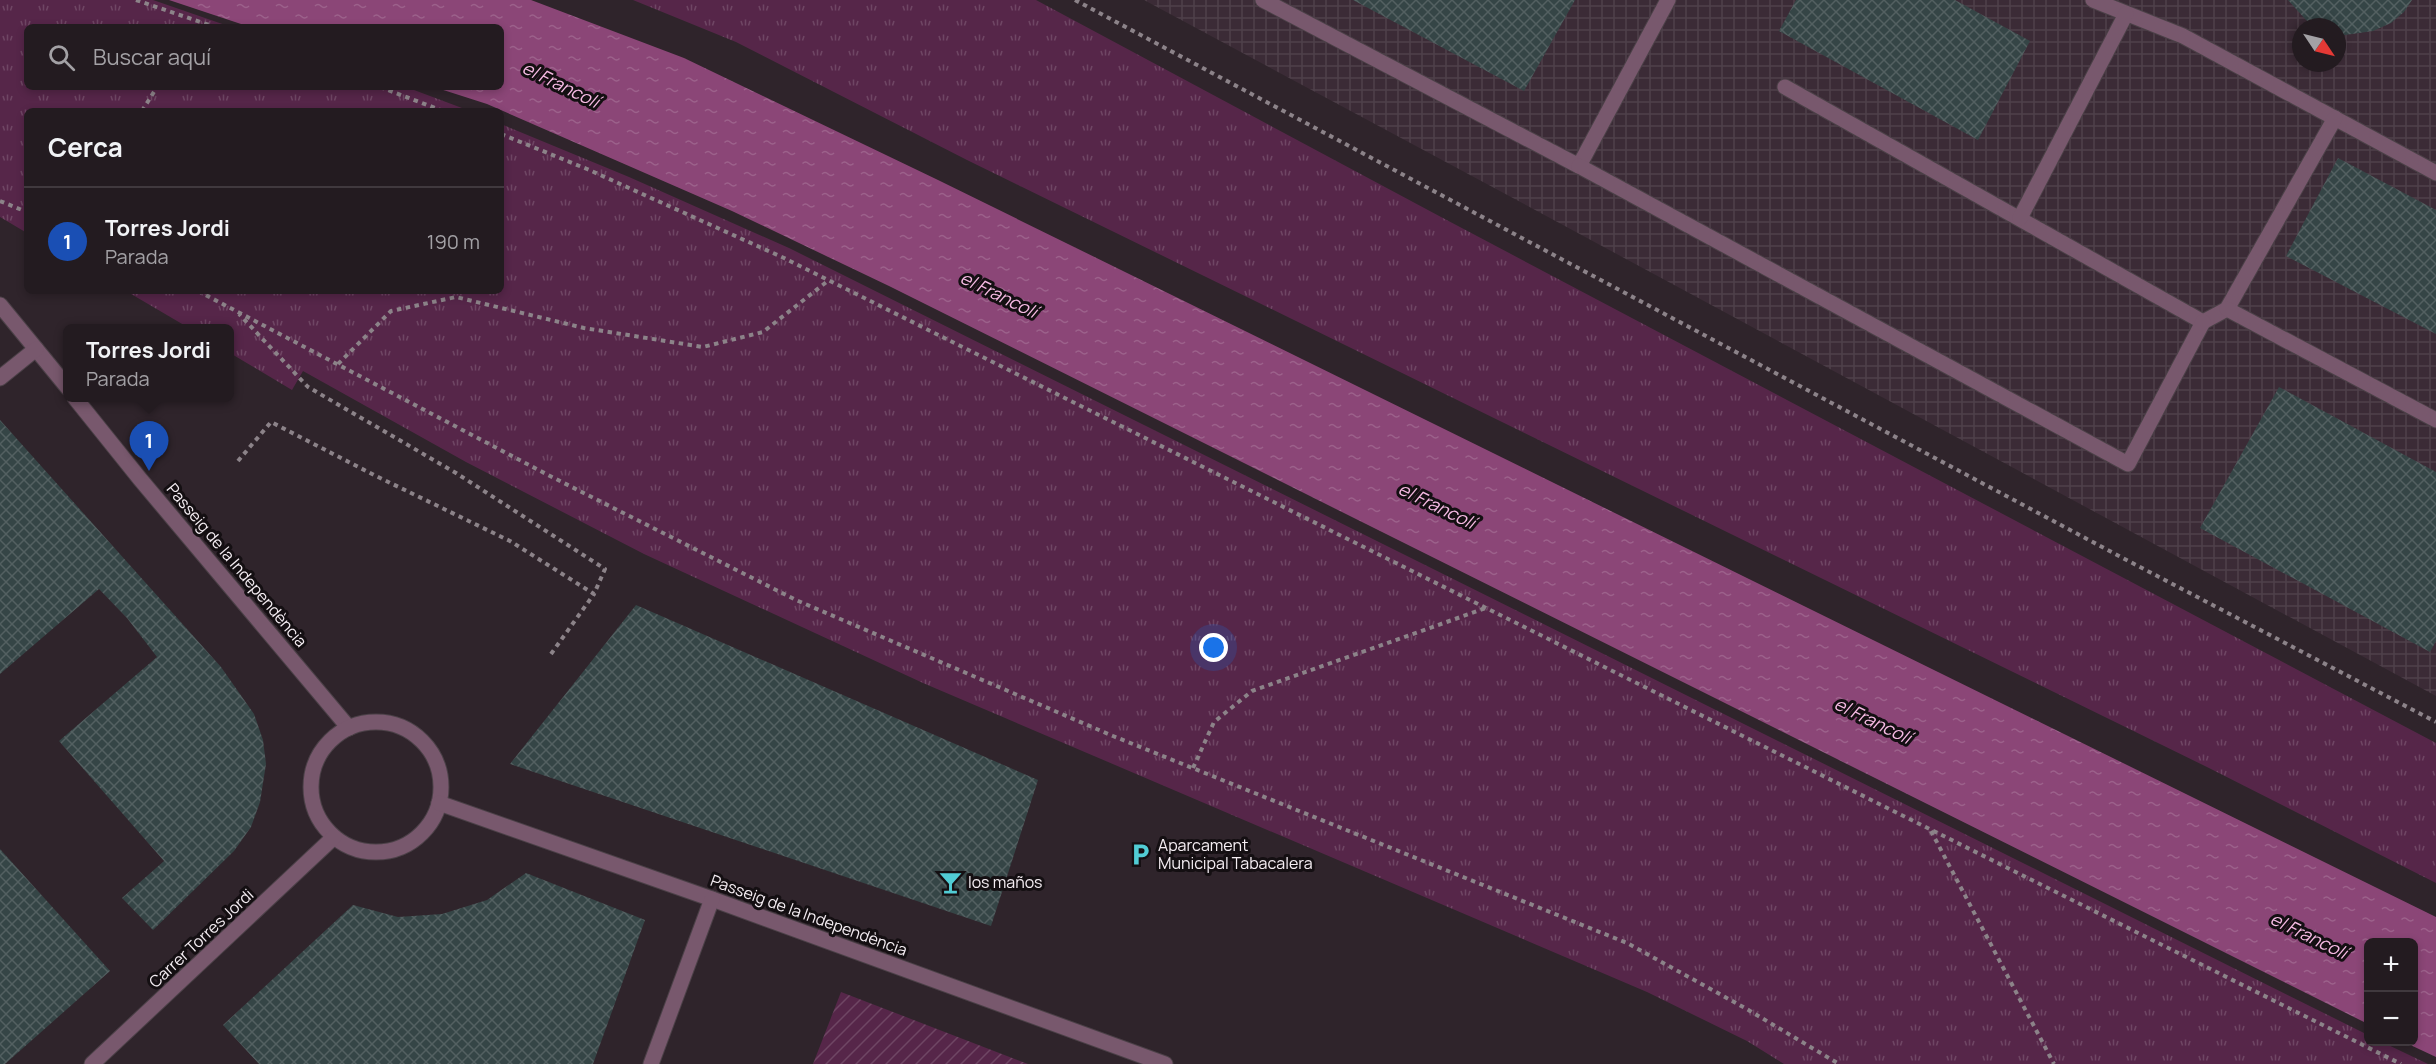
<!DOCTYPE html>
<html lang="es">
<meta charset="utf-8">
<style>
:root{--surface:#231b20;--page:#2b2429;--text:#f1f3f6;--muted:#a3a1a5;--line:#40393e;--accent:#51ccd4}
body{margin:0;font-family:Manrope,sans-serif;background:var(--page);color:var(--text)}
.controls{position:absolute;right:18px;bottom:18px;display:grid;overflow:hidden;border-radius:9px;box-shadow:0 3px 9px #0003}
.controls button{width:54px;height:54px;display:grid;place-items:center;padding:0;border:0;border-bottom:2px solid var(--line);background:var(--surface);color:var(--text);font:30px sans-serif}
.compass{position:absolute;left:2292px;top:18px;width:54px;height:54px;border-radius:50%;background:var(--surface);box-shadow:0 3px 9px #0003;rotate:125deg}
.you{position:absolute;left:1214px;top:648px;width:21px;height:21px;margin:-15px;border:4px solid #fff;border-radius:50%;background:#1a73e8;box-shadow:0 0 0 9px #1a73e833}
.badge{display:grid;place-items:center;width:39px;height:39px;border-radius:50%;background:var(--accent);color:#fff;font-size:20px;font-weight:700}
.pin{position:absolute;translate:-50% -50px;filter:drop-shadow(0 2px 3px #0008)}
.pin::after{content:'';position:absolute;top:32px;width:21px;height:18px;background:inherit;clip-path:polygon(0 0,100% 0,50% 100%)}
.popup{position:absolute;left:63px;top:324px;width:171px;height:78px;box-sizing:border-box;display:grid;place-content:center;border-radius:9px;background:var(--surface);filter:drop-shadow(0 2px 4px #0005);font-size:20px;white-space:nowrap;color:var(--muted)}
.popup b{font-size:22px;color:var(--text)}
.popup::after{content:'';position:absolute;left:50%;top:100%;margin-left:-12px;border:12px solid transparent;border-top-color:var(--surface)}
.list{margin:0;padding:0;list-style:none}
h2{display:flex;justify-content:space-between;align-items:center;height:78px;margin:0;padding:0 24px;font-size:26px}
h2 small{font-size:20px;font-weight:400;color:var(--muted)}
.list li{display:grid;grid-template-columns:39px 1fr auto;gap:18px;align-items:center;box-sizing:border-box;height:108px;padding:0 24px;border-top:2px solid var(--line)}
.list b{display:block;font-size:22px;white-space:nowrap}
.list p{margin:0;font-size:20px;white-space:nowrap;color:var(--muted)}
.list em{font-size:20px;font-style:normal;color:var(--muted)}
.icon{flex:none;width:33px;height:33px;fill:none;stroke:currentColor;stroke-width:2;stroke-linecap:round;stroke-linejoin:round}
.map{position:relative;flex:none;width:2436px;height:1064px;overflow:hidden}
.search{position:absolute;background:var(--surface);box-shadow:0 3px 9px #0003;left:24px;top:24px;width:480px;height:66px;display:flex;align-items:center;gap:15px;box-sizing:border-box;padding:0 21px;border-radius:9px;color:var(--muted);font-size:22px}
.panel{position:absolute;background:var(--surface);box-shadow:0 3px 9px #0003;left:24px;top:108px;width:480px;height:186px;border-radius:9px}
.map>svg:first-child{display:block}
.industrial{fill:url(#industrial-grid);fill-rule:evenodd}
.grass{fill:url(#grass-tufts)}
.garden{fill:url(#garden-furrows)}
.water{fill:url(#water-ripples)}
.building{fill:url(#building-cross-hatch)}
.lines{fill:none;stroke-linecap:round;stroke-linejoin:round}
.lane-casing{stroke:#4b4047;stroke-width:17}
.street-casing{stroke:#4b4047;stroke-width:17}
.path{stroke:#8c8389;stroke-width:4;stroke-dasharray:4.5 4.5;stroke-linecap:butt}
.lane{stroke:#78586d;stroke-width:15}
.street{stroke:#78586d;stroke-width:15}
.labels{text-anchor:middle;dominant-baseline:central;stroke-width:6;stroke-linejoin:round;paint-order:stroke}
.street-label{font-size:16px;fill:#f5eef3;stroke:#140f12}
.poi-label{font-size:16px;fill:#f5eef3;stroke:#140f12;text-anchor:start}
.water-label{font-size:18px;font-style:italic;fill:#f6bae3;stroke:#140f12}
</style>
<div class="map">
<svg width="2436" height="1064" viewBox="0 0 2436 1064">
<defs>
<pattern id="industrial-grid" width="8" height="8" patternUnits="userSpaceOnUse" patternTransform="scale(1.5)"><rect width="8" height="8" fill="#3b2b36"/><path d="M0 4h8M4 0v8" fill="none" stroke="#4e404a"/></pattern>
<pattern id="grass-tufts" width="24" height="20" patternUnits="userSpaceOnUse" patternTransform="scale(1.5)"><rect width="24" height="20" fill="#562649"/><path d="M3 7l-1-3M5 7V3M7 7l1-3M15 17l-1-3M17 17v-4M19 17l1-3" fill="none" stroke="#6f4664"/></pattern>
<pattern id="garden-furrows" width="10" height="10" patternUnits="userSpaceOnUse" patternTransform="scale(1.5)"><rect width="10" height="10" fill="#562649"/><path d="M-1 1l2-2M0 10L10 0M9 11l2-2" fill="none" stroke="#6f4664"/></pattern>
<pattern id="water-ripples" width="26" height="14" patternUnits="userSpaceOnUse" patternTransform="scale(1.5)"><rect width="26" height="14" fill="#8b4677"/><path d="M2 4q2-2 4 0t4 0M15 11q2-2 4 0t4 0" fill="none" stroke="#9c618b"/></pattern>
<pattern id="building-cross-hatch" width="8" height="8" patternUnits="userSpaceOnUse" patternTransform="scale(1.5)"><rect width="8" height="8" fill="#354546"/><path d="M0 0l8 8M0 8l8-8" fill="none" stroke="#536061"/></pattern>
</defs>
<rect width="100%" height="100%" fill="#2f242b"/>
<path class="industrial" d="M1144,0H2436V696L1550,218ZM2301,27H2337V63H2301Z"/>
<g class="grass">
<path d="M0,0H153L231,27H27V87H406L470,111H27V233L0,217Z"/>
<path d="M633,0H1036L1441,217L2436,743V883L2209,768L967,160L736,42Z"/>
<path d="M501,124L629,177L789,248L2368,1035V1042H2382L2428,1064H1784L1747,1041L1647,992L923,683L644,554L466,462L303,371L292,390L230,353V328H189L126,291H501Z"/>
</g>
<path class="garden" d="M841,992L1028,1064H813Z"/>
<path class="water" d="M169,0H531L684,58L938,180L2436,917V1057L2404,1042H2414V942H2368V1024L889,286L732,211L487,104L434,87H501V27H250Z"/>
<g class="building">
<path d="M1353,0H1575L1524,91Z"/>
<path d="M1796,0H1955L2030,41L1978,140L1779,31Z"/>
<path d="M2288,0H2412L2404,12L2391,23L2373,31L2345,35L2337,33V27H2317L2306,20Z"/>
<path d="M2338,158L2436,210V334L2286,256Z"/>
<path d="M2279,387L2436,472V641L2430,652L2200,528Z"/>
<path d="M0,420L221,667L254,714L263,740L266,764L260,802L251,827L234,851L153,930L122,898L164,861L59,741L157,657L127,618L99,589L0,674Z"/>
<path d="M636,605L1038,780L991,926L510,764Z"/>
<path d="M0,849L110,971L5,1064H0Z"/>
<path d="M526,873L645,920L593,1064H259L223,1025L353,905L398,917L442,914L487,900Z"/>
</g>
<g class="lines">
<defs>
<g id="lane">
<path d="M1263,0L1579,166L1668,0"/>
<path d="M2093,0L2183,36L2436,173"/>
<path d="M1785,87L2203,322L2227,309L2335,118"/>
<path d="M1579,166L2128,464L2203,322"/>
<path d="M2020,218L2126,14"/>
<path d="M2227,309L2436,420"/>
</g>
<g id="street">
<path d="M0,305L68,388"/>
<path d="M0,378L36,349"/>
<path d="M75,398L140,479L349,728"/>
<circle cx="376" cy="787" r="65"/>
<path d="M439,803L712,899L1165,1064"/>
<path d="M92,1064L334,837"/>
<path d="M651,1064L712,899"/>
</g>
</defs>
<use href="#lane" class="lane-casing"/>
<use href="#street" class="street-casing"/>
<g class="path">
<path d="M136,0L215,27"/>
<path d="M1075,0L2119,556L2436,722"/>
<path d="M380,87L443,111"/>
<path d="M142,111L157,87"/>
<path d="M501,134L587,169L784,258L2401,1064"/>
<path d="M0,201L27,212"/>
<path d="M198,291L550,476L796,600L1113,736L1627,943L1745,1008L1839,1064"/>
<path d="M338,364L391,311L456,297L584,328L703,347L763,332L829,280"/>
<path d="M238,461L271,422L376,476L510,541L594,594L605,569L456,473L308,387L239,314"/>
<path d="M551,654L594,594"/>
<path d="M1193,768L1214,722L1252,691L1486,608"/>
<path d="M1931,831L2054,1064"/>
</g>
<use href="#lane" class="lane"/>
<use href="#street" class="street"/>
</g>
<defs>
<symbol id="parking-bare" viewBox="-9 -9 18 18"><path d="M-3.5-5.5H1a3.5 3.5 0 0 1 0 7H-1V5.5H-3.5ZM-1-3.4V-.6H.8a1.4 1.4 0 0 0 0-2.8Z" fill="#51ccd4" stroke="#140f12" stroke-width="2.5" paint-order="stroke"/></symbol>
<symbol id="bar-bare" viewBox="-9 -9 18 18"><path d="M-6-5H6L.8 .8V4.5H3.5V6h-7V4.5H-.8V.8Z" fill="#51ccd4" stroke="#140f12" stroke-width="2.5" paint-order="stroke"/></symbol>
</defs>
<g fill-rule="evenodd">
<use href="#parking-bare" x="1124" y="838" width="33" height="33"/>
<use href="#bar-bare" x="934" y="866" width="33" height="33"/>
</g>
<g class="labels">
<g class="street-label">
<text transform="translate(237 565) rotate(50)">Passeig de la Independència</text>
<text transform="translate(809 915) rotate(20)">Passeig de la Independència</text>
<text transform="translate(201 938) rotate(-43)">Carrer Torres Jordi</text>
</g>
<g class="poi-label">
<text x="1158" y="845">Aparcament<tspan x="1158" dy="18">Municipal Tabacalera</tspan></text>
<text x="968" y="882">los maños</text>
</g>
<g class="water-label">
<text transform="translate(561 84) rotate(26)">el Francolí</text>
<text transform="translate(999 294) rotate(26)">el Francolí</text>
<text transform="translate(1437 505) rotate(26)">el Francolí</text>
<text transform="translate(1873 720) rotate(26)">el Francolí</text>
<text transform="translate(2309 935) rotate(26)">el Francolí</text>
</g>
</g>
</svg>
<div class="controls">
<button>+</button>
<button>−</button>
</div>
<svg class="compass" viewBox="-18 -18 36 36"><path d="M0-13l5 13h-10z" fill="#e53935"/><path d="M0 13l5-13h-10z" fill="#a3a1a5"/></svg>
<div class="you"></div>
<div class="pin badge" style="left:149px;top:471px;background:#1a4fb4">1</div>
<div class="popup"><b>Torres Jordi</b>Parada</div>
<div class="search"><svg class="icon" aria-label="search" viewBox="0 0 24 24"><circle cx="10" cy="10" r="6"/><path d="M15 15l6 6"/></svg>Buscar aquí</div>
<section class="panel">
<h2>Cerca<small></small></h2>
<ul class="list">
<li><span class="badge" style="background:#1a4fb4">1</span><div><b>Torres Jordi</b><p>Parada</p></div><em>190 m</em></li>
</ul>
</section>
</div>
